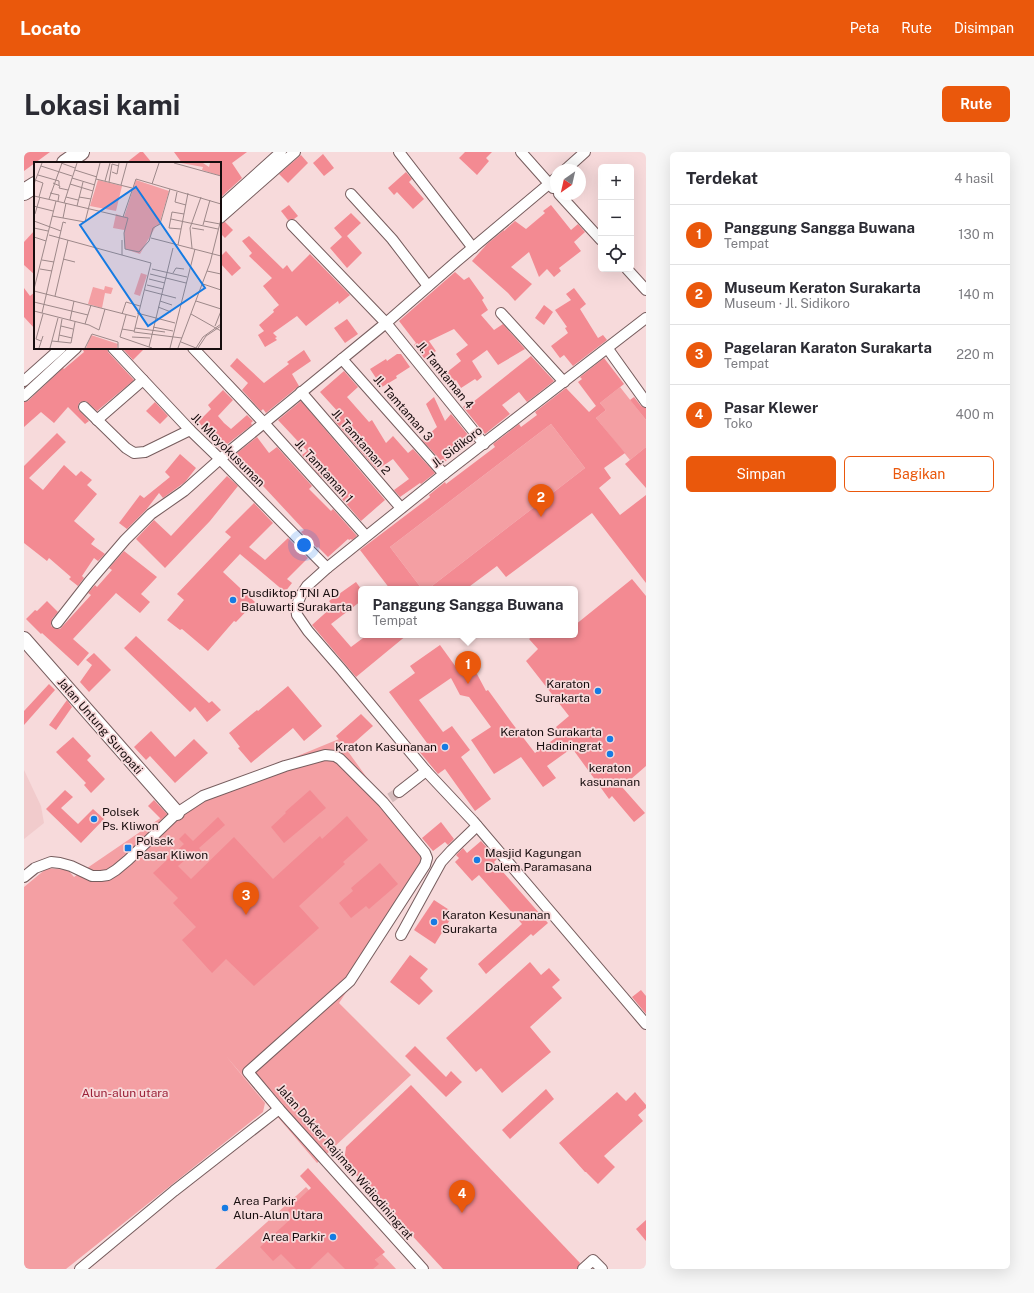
<!DOCTYPE html>
<html lang="id">
<meta charset="utf-8">
<style>
:root{--surface:#fff;--page:#f7f7f7;--text:#2b2b33;--muted:#7c7c81;--line:#e1e1e2;--accent:#ea580c}
body{margin:0;font-family:"Public Sans",sans-serif;background:var(--page);color:var(--text)}
.controls{position:absolute;right:12px;top:12px;display:grid;overflow:hidden;border-radius:6px;box-shadow:0 4px 16px #0002}
.controls button{width:36px;height:36px;display:grid;place-items:center;padding:0;border:0;border-bottom:1px solid var(--line);background:var(--surface);color:var(--text);font:20px sans-serif}
.compass{position:absolute;left:526px;top:12px;width:36px;height:36px;border-radius:50%;background:var(--surface);box-shadow:0 4px 16px #0002;rotate:214deg}
.you{position:absolute;left:280px;top:393px;width:14px;height:14px;margin:-10px;border:3px solid #fff;border-radius:50%;background:#1a73e8;box-shadow:0 0 0 6px #1a73e833}
.badge{display:grid;place-items:center;width:26px;height:26px;border-radius:50%;background:var(--accent);color:#fff;font-size:13px;font-weight:700}
.pin{position:absolute;translate:-50% -33px;filter:drop-shadow(0 1px 2px #0008)}
.pin::after{content:'';position:absolute;top:21px;width:14px;height:12px;background:inherit;clip-path:polygon(0 0,100% 0,50% 100%)}
.popup{position:absolute;left:334px;top:434px;width:220px;height:52px;box-sizing:border-box;display:grid;place-content:center;border-radius:6px;background:var(--surface);filter:drop-shadow(0 1px 3px #0005);font-size:13px;white-space:nowrap;color:var(--muted)}
.popup b{font-size:15px;color:var(--text)}
.popup::after{content:'';position:absolute;left:50%;top:100%;margin-left:-8px;border:8px solid transparent;border-top-color:var(--surface)}
.list{margin:0;padding:0;list-style:none}
h2{display:flex;justify-content:space-between;align-items:center;height:52px;margin:0;padding:0 16px;font-size:17px}
h2 small{font-size:13px;font-weight:400;color:var(--muted)}
.list li{display:grid;grid-template-columns:26px 1fr auto;gap:12px;align-items:center;box-sizing:border-box;height:60px;padding:0 16px;border-top:1px solid var(--line)}
.list b{display:block;font-size:15px;white-space:nowrap}
.list p{margin:0;font-size:13px;white-space:nowrap;color:var(--muted)}
.list em{font-size:13px;font-style:normal;color:var(--muted)}
.actions{display:flex;gap:8px;padding:12px 16px}
.actions a{flex:1;padding:9px 0;border:1px solid var(--accent);border-radius:6px;text-align:center;font-size:14px;color:var(--accent)}
.actions .main{background:var(--accent);color:#fff}
.icon{flex:none;width:22px;height:22px;fill:none;stroke:currentColor;stroke-width:2;stroke-linecap:round;stroke-linejoin:round}
.map{position:relative;flex:none;width:622px;height:1117px;overflow:hidden;border-radius:6px}
header{display:flex;align-items:center;gap:24px;box-sizing:border-box;height:56px;padding:0 20px;background:var(--accent);color:#fff}
header strong{font-size:19px}
nav{display:flex;gap:22px;margin-inline-start:auto;font-size:14px}
.intro{display:flex;align-items:center;justify-content:space-between;box-sizing:border-box;height:96px;padding:0 24px}
h1{margin:0;font-size:28px}
.button{padding:10px 18px;border-radius:6px;background:var(--accent);color:#fff;font-size:14px;font-weight:700}
main{display:flex;gap:24px;padding:0 24px}
aside{flex:1;background:var(--surface);border-radius:6px;box-shadow:0 4px 16px #0002}
.map>svg:first-child{display:block}
.built{fill:#f1cbcc}
.green{fill:#f49fa3}
.building{fill:#f38a92}
.lines{fill:none;stroke-linecap:round;stroke-linejoin:round}
.street-tunnel{stroke:#d5bbbc;stroke-width:10;stroke-dasharray:10 5;stroke-linecap:butt}
.street-casing{stroke:#765d5e;stroke-width:12}
.secondary-casing{stroke:#765d5e;stroke-width:16}
.primary-casing{stroke:#765d5e;stroke-width:18}
.street{stroke:#fff;stroke-width:10}
.secondary{stroke:#fff;stroke-width:14}
.primary{stroke:#fff;stroke-width:16}
.poi-dot{fill:#167be3;stroke:#f7dadb;stroke-width:1.5}
.labels{text-anchor:middle;dominant-baseline:central;stroke-width:3.5;stroke-linejoin:round;paint-order:stroke}
.street-label{font-size:12px;fill:#170d0e;stroke:#f7dadb}
.poi-label{font-size:12px;fill:#170d0e;stroke:#f7dadb;text-anchor:start}
.park-label{font-size:12px;fill:#9b2138;stroke:#f7dadb}
.inset-road{fill:none;stroke:#9d8889;stroke-width:1}
.view{fill:#167be3;fill-opacity:0.15;stroke:#167be3;stroke-width:2}
.inset-edge{fill:none;stroke:#170d0e;stroke-width:2}
</style>
<header>
<strong>Locato</strong>
<nav><a>Peta</a><a>Rute</a><a>Disimpan</a></nav>
</header>
<div class="intro"><h1>Lokasi kami</h1><a class="button">Rute</a></div>
<main>
<div class="map">
<svg width="622" height="1117" viewBox="0 0 622 1117">
<rect width="100%" height="100%" fill="#f7dadb"/>
<path class="built" d="M0,618L17,654L20,671L0,687Z"/>
<g class="green">
<path d="M596,235L622,268V295L606,308L572,266L582,258L576,251Z"/>
<path d="M527,272L561,316L404,437H398L366,395Z"/>
<path d="M315,587L403,709L380,753L315,851L387,923L293,1011L202,904L241,951L239,960L42,1117H0V735L23,716L44,718L50,725L157,652Z"/>
<path d="M282,1035L351,1108L358,1102L372,1117H191Z"/>
</g>
<g class="building">
<path d="M0,0H26L0,19Z"/>
<path d="M116,0H119L128,11H102Z"/>
<path d="M150,0H223L208,11L218,26L196,46V11H158Z"/>
<path d="M441,0H468L462,6L465,9L453,23L435,6Z"/>
<path d="M299,2L310,16L300,24L289,11Z"/>
<path d="M277,3L284,11L264,31L255,22Z"/>
<path d="M382,20L388,27L385,30L400,47L389,57L373,40L370,43L364,36Z"/>
<path d="M265,53L274,64L270,67L264,68L257,59Z"/>
<path d="M527,53L547,78L554,72L561,80L550,90L557,99L535,116L537,119L530,125L523,117L515,125L505,100L487,115L508,132L491,149L484,141L448,109L463,92L480,78V79L491,69L502,77L521,61L519,59Z"/>
<path d="M327,61L337,71L323,84L338,101L323,116L306,96L318,85L310,76Z"/>
<path d="M201,70L209,78L201,86L196,81V72Z"/>
<path d="M11,78V123L0,113V90Z"/>
<path d="M225,84L259,117L263,113L268,120L286,102L326,143L315,152L314,149L282,174L273,164L249,181L253,185L251,186L253,188L241,195L234,183L240,179L235,173L250,160L249,158L255,153L239,134L248,126L225,104L228,101L218,89Z"/>
<path d="M202,99L217,116L208,124L196,111V105Z"/>
<path d="M431,120L440,128L445,125L460,146L458,148L464,158L457,163L470,178L479,172L501,197L474,213L463,198L448,209L458,225L453,229L451,227L437,236L432,228L424,234L417,225L437,209L432,202L444,193L430,177L405,189L412,199L403,206H400L390,193L392,191L375,169Z"/>
<path d="M0,136L6,144L11,140V177L0,165Z"/>
<path d="M550,136L562,152L556,157L574,186L579,183L583,188L549,214L540,203L536,206L527,194L544,181L541,176L543,175L531,158L547,148L542,142Z"/>
<path d="M520,153L529,160L520,173L511,166Z"/>
<path d="M323,167L334,182L321,191L310,176Z"/>
<path d="M58,196H83L84,200L110,228L73,259L62,249L56,250L54,253V257L65,269L61,272L44,255L30,271L17,260L0,275V250L4,249L39,216L40,217L60,200Z"/>
<path d="M98,196H121L109,208Z"/>
<path d="M280,198L287,209L268,222L275,234L242,261L239,257L237,259L218,238L224,231L206,214L213,206L240,231L265,212L263,210Z"/>
<path d="M373,202H377L386,215L372,224L373,226L358,235L346,217L362,207L363,209Z"/>
<path d="M507,204L530,229L503,250L495,240L478,253L486,262L461,282L439,255L448,248L449,250Z"/>
<path d="M580,206L600,232L576,251L582,258L572,266L601,301L580,316L587,326L575,336L596,363L622,343V431L568,361L482,425L473,414L442,437H404L561,316L527,272L366,395L398,437H366L336,398L406,345L405,343L421,330L422,332L471,295L469,292L495,272L497,275L513,263L511,260L542,236L565,260L573,253L572,254L554,230L558,227L556,225Z"/>
<path d="M320,219L334,235L323,245L345,270L348,268L362,291L369,284L384,301L389,297L411,321L397,332L396,331L376,345L370,338L385,327L369,307L353,318L309,267L316,262L296,240Z"/>
<path d="M199,238L209,248L194,264L200,271L207,277L223,263L229,269L227,271L228,273L197,297L192,293L194,290L174,270L187,257L184,253Z"/>
<path d="M410,245L421,269L427,262L449,289L419,311L398,288L413,275L402,252Z"/>
<path d="M610,245L617,254L622,256V268L606,248Z"/>
<path d="M277,249L361,348L337,369L318,347L319,346L301,323L298,326L278,303L283,299L254,268Z"/>
<path d="M131,250L144,264L136,272L122,259Z"/>
<path d="M33,281L42,290L5,326L19,338L40,313L52,324L57,319L68,328L63,333L73,342L50,369L71,387L67,392L81,402L74,409L70,406L58,424L60,426L54,434L45,427L47,425L25,406L23,409L0,391V314Z"/>
<path d="M233,285L245,301L253,295L288,334L285,337L307,359L309,357L333,384L328,388L327,387L325,388L324,387L304,405L294,395L293,396L277,380L280,378L227,321L213,301Z"/>
<path d="M622,295V336L601,312Z"/>
<path d="M156,302L172,316L161,330L139,346L135,341L122,358L103,377L95,371L116,343L120,346L146,325L141,320Z"/>
<path d="M203,324L214,334L186,369L141,416L112,387L130,368L147,384Z"/>
<path d="M230,351L249,371L225,395L241,408L264,386L284,406L263,427L268,431L261,440L216,402L199,420L231,450L212,470L210,469L184,499L158,477L156,478L143,468L160,448L153,442L207,385L201,380Z"/>
<path d="M100,399L133,425L117,442L126,450L116,461L92,441L49,487L65,501L54,514L18,481L17,482L2,467L11,458L13,459L23,449L34,460L28,467L27,474L32,477H36L67,443L64,441L71,433L73,435L88,418L85,416Z"/>
<path d="M608,427L622,444V614L598,635L621,661L610,670L588,644L585,647L548,596L523,614L532,626L519,635L497,605L470,622L447,588L467,575L445,545L436,543L427,526L395,548L419,580L428,574L446,598L437,605L467,647L451,659L421,617L414,622L394,598L403,591L365,540L391,521L386,514L416,493L437,522L443,518L453,522L462,539L464,538L488,571L511,601L537,582L532,575L545,564L502,509L514,497L505,487L510,483H551V473Z"/>
<path d="M332,430L337,437V449L307,472L327,495L343,483H383L332,525L288,473L309,454L305,449Z"/>
<path d="M112,484L185,551L188,549L197,558L183,570L171,555L166,560L100,496Z"/>
<path d="M70,501L87,518L65,540L56,530L68,513L62,508Z"/>
<path d="M25,532L31,538L0,573V559Z"/>
<path d="M264,534L298,574L280,589L269,576L227,611L214,596L216,595L205,581L233,558L234,559Z"/>
<path d="M43,548L48,555L32,578L25,573Z"/>
<path d="M337,562L349,574L323,597L312,584Z"/>
<path d="M127,579L151,605L170,587L184,601L151,631L126,604L122,608L110,595Z"/>
<path d="M49,585L67,604L63,608L81,627L67,641L60,633L62,631L32,600Z"/>
<path d="M41,638L49,645L37,656L54,672L69,657L80,667L57,691L22,657Z"/>
<path d="M286,638L302,656L260,691L247,675L262,661L261,660Z"/>
<path d="M130,648L143,662L137,667L124,654Z"/>
<path d="M323,664L344,688L319,710L321,712L275,754L295,776L230,834L202,807L188,821L158,788L172,775L149,751L154,746L129,721L160,692L155,687L161,681L169,689L194,665L201,673L175,696L182,705L176,710L168,702L154,714L167,727L210,685L249,727L296,684L298,687Z"/>
<path d="M417,670L430,687L424,693L421,690L409,699L398,686Z"/>
<path d="M457,689L473,707L470,710L524,771L509,784L507,782L462,822L454,812L498,772L455,723L448,729L431,710L435,706L432,703L439,696L443,701Z"/>
<path d="M356,711L374,732L345,757L342,754L327,766L315,751L329,739L327,736Z"/>
<path d="M410,748L430,761L411,792L390,778Z"/>
<path d="M386,803L404,817L396,826L409,839L395,853L366,830Z"/>
<path d="M506,810L517,823L525,816L536,828L528,835L538,846L506,875L527,900L478,941L457,916L452,920L422,886Z"/>
<path d="M617,838L622,844V862L608,845Z"/>
<path d="M391,894L422,925L427,919L438,930L422,945L381,904Z"/>
<path d="M387,933L556,1111L553,1117H419L320,1010L322,995Z"/>
<path d="M522,937L530,947L486,987L478,978Z"/>
<path d="M593,940L602,949L611,940L622,953V956L614,963L619,969L580,1004L591,1015L574,1032L562,1020H561L535,991Z"/>
<path d="M284,1016L361,1100L351,1108L355,1112L349,1117H321L304,1100L286,1117H272L257,1102L249,1109L236,1095L270,1064L264,1058L287,1036L276,1024Z"/>
<path d="M622,1068V1089L612,1077Z"/>
</g>
<g class="lines">
<path class="street-tunnel" d="M366,646L375,640"/>
<defs>
<g id="street">
<path d="M375,0L449,96"/>
<path d="M497,0L529,36"/>
<path d="M541,18L561,0"/>
<path d="M327,42L368,87L404,134"/>
<path d="M535,42L577,88"/>
<path d="M196,55L257,0"/>
<path d="M196,66L271,0"/>
<path d="M268,73L362,171L460,292"/>
<path d="M603,117L622,138"/>
<path d="M477,161L540,230"/>
<path d="M622,166L420,322L303,416L283,434L277,443L272,455L273,463L284,479L317,517L402,619L449,669L622,872"/>
<path d="M89,196L166,278L196,307L303,416"/>
<path d="M169,196L240,271L342,384"/>
<path d="M584,197L622,250"/>
<path d="M318,207L420,322"/>
<path d="M0,229L37,196"/>
<path d="M277,240L377,356"/>
<path d="M0,244L52,196"/>
<path d="M60,255L102,296L110,301L121,300L166,278"/>
<path d="M73,268L119,228"/>
<path d="M33,471L65,430L101,388L127,362L160,339L196,307L362,171L433,109L532,26"/>
<path d="M375,640L402,619"/>
<path d="M0,725L11,716L27,710L36,711L47,714L68,724H77L84,723L92,718L104,708L153,661L179,644L261,614L301,603L311,604L316,607L359,650L401,701L403,706L401,713L326,829L224,920L255,957L399,1117"/>
<path d="M377,783L417,710L428,698L453,674"/>
<path d="M56,1117L150,1039L255,957"/>
<path d="M559,1117L569,1108L578,1117"/>
</g>
<path id="secondary" d="M0,487L153,661"/>
<g id="primary">
<path d="M41,11L57,0"/>
<path d="M0,40L11,33"/>
</g>
</defs>
<use href="#street" class="street-casing"/>
<use href="#secondary" class="secondary-casing"/>
<use href="#primary" class="primary-casing"/>
<use href="#street" class="street"/>
<use href="#secondary" class="secondary"/>
<use href="#primary" class="primary"/>
</g>
<g class="poi-dot">
<circle cx="209" cy="448" r="4"/>
<circle cx="574" cy="539" r="4"/>
<circle cx="586" cy="587" r="4"/>
<circle cx="421" cy="595" r="4"/>
<circle cx="586" cy="602" r="4"/>
<circle cx="70" cy="667" r="4"/>
<rect x="100" y="692" width="8" height="8" rx="2"/>
<circle cx="453" cy="708" r="4"/>
<circle cx="410" cy="770" r="4"/>
<circle cx="201" cy="1056" r="4"/>
<circle cx="309" cy="1085" r="4"/>
</g>
<g class="labels">
<g class="street-label">
<text transform="translate(421 223) rotate(51)">Jl. Tamtaman 4</text>
<text transform="translate(379 256) rotate(49)">Jl. Tamtaman 3</text>
<text transform="translate(337 290) rotate(49)">Jl. Tamtaman 2</text>
<text transform="translate(433 295) rotate(-37)">Jl. Sidikoro</text>
<text transform="translate(204 298) rotate(45)">Jl. Mloyokusuman</text>
<text transform="translate(300 319) rotate(48)">Jl. Tamtaman 1</text>
<text transform="translate(76 574) rotate(49)">Jalan Untung Suropati</text>
<text transform="translate(321 1010) rotate(49)">Jalan Dokter Rajiman Widiodiningrat</text>
</g>
<g class="poi-label">
<text x="217" y="441">Pusdiktop TNI AD<tspan x="217" dy="14">Baluwarti Surakarta</tspan></text>
<text x="566" y="532" text-anchor="end">Karaton<tspan x="566" dy="14">Surakarta</tspan></text>
<text x="578" y="580" text-anchor="end">Keraton Surakarta<tspan x="578" dy="14">Hadiningrat</tspan></text>
<text x="413" y="595" text-anchor="end">Kraton Kasunanan</text>
<text x="586" y="616" text-anchor="middle">keraton<tspan x="586" dy="14">kasunanan</tspan></text>
<text x="78" y="660">Polsek<tspan x="78" dy="14">Ps. Kliwon</tspan></text>
<text x="112" y="689">Polsek<tspan x="112" dy="14">Pasar Kliwon</tspan></text>
<text x="461" y="701">Masjid Kagungan<tspan x="461" dy="14">Dalem Paramasana</tspan></text>
<text x="418" y="763">Karaton Kesunanan<tspan x="418" dy="14">Surakarta</tspan></text>
<text x="209" y="1049">Area Parkir<tspan x="209" dy="14">Alun-Alun Utara</tspan></text>
<text x="301" y="1085" text-anchor="end">Area Parkir</text>
</g>
<g class="park-label">
<text x="101" y="941">Alun-alun utara</text>
</g>
</g>
<g transform="translate(10 10)">
<rect width="187" height="187" fill="#f7dadb"/>
<path d="M147,1H169L175,5L176,1H187V14L168,8L169,5ZM64,18L88,24L82,49L56,44ZM102,18L135,29L125,63L122,64L106,92L91,87L90,68L79,66L82,52L90,55ZM107,111L113,113L106,134L100,132ZM71,124L79,126L77,132L71,131L68,146L54,142L59,125L70,128ZM57,173L84,182L83,186H52Z" fill="#f49fa3"/>
<path class="inset-road" d="M27,1L41,6M140,1L187,14M7,4L38,14M41,8L63,15M78,10L83,12L85,1M4,13L25,19V23M38,16L61,23M62,17L98,26M1,18L9,21L5,35M71,19L76,1M75,20L78,2L85,4M19,21L26,24L25,26L34,28M0,22L8,1M36,22L59,29M118,22L125,1M87,23L93,1M143,30L141,40L152,43M16,31L25,33L24,39M0,34L22,39M32,35L44,38M45,35L57,37M15,37L28,1M30,41L43,1M0,44L3,45L6,35M43,44L49,20M1,52L3,45L19,49M18,54L51,60L66,1M89,55L102,17L187,42M29,56L32,41M137,57L184,67M0,59L27,69M170,59L186,62M169,63L176,38M0,66L14,69M158,66L170,68M147,67L135,66L138,50L150,52M15,73L117,101L100,170L148,176M0,75L12,79M117,76L187,94M144,83L154,31M158,86L156,66L167,35M88,93V78M29,97L41,100M8,98L20,100M6,107L18,109M118,107L153,115M173,109L187,112M139,111L142,106L150,107M116,112L152,121M115,117L131,121M169,122L187,128M113,123L129,127M0,127L22,39L94,56L90,71L91,87L105,90L115,79L119,66L126,62L136,27M111,128L142,136M0,129L102,155M21,134L34,78M126,139L138,143M162,139L187,147M0,140L54,153M124,145L137,150M0,149L55,163L65,168L71,147M8,151L29,60L32,61M103,151L141,161M88,152L92,140L106,144M157,152L187,169M92,153L86,175L118,186M36,158L40,139M51,162L57,143M27,164L39,167M181,164L187,149M119,165L139,169M101,166L131,170M88,167L100,169M25,173L38,176M98,175L116,176M7,179L2,177L9,152M18,179L37,181L41,160M24,180L28,157M147,180L162,186M115,185L139,86M5,186L9,174M16,186L24,156M51,186L58,172L84,180V186M136,186L161,87M144,186L176,101L187,57M162,186L169,175L187,162M164,186L172,174L187,164"/>
<path class="view" d="M102,25L171,126L114,164L46,63Z"/>
<rect width="187" height="187" class="inset-edge"/>
</g>
</svg>
<div class="controls">
<button>+</button>
<button>−</button>
<button><svg class="icon" aria-label="locate" viewBox="0 0 24 24"><circle cx="12" cy="12" r="6"/><path d="M12 2v4M12 18v4M2 12h4M18 12h4"/></svg></button>
</div>
<svg class="compass" viewBox="-18 -18 36 36"><path d="M0-13l5 13h-10z" fill="#e53935"/><path d="M0 13l5-13h-10z" fill="#7c7c81"/></svg>
<div class="you"></div>
<div class="pin badge" style="left:444px;top:532px">1</div>
<div class="popup"><b>Panggung Sangga Buwana</b>Tempat</div>
<div class="pin badge" style="left:517px;top:365px">2</div>
<div class="pin badge" style="left:222px;top:763px">3</div>
<div class="pin badge" style="left:438px;top:1061px">4</div>
</div>
<aside>
<h2>Terdekat<small>4 hasil</small></h2>
<ul class="list">
<li><span class="badge">1</span><div><b>Panggung Sangga Buwana</b><p>Tempat</p></div><em>130 m</em></li>
<li><span class="badge">2</span><div><b>Museum Keraton Surakarta</b><p>Museum · Jl. Sidikoro</p></div><em>140 m</em></li>
<li><span class="badge">3</span><div><b>Pagelaran Karaton Surakarta</b><p>Tempat</p></div><em>220 m</em></li>
<li><span class="badge">4</span><div><b>Pasar Klewer</b><p>Toko</p></div><em>400 m</em></li>
</ul>
<div class="actions"><a class="main">Simpan</a><a>Bagikan</a></div>
</aside>
</main>
